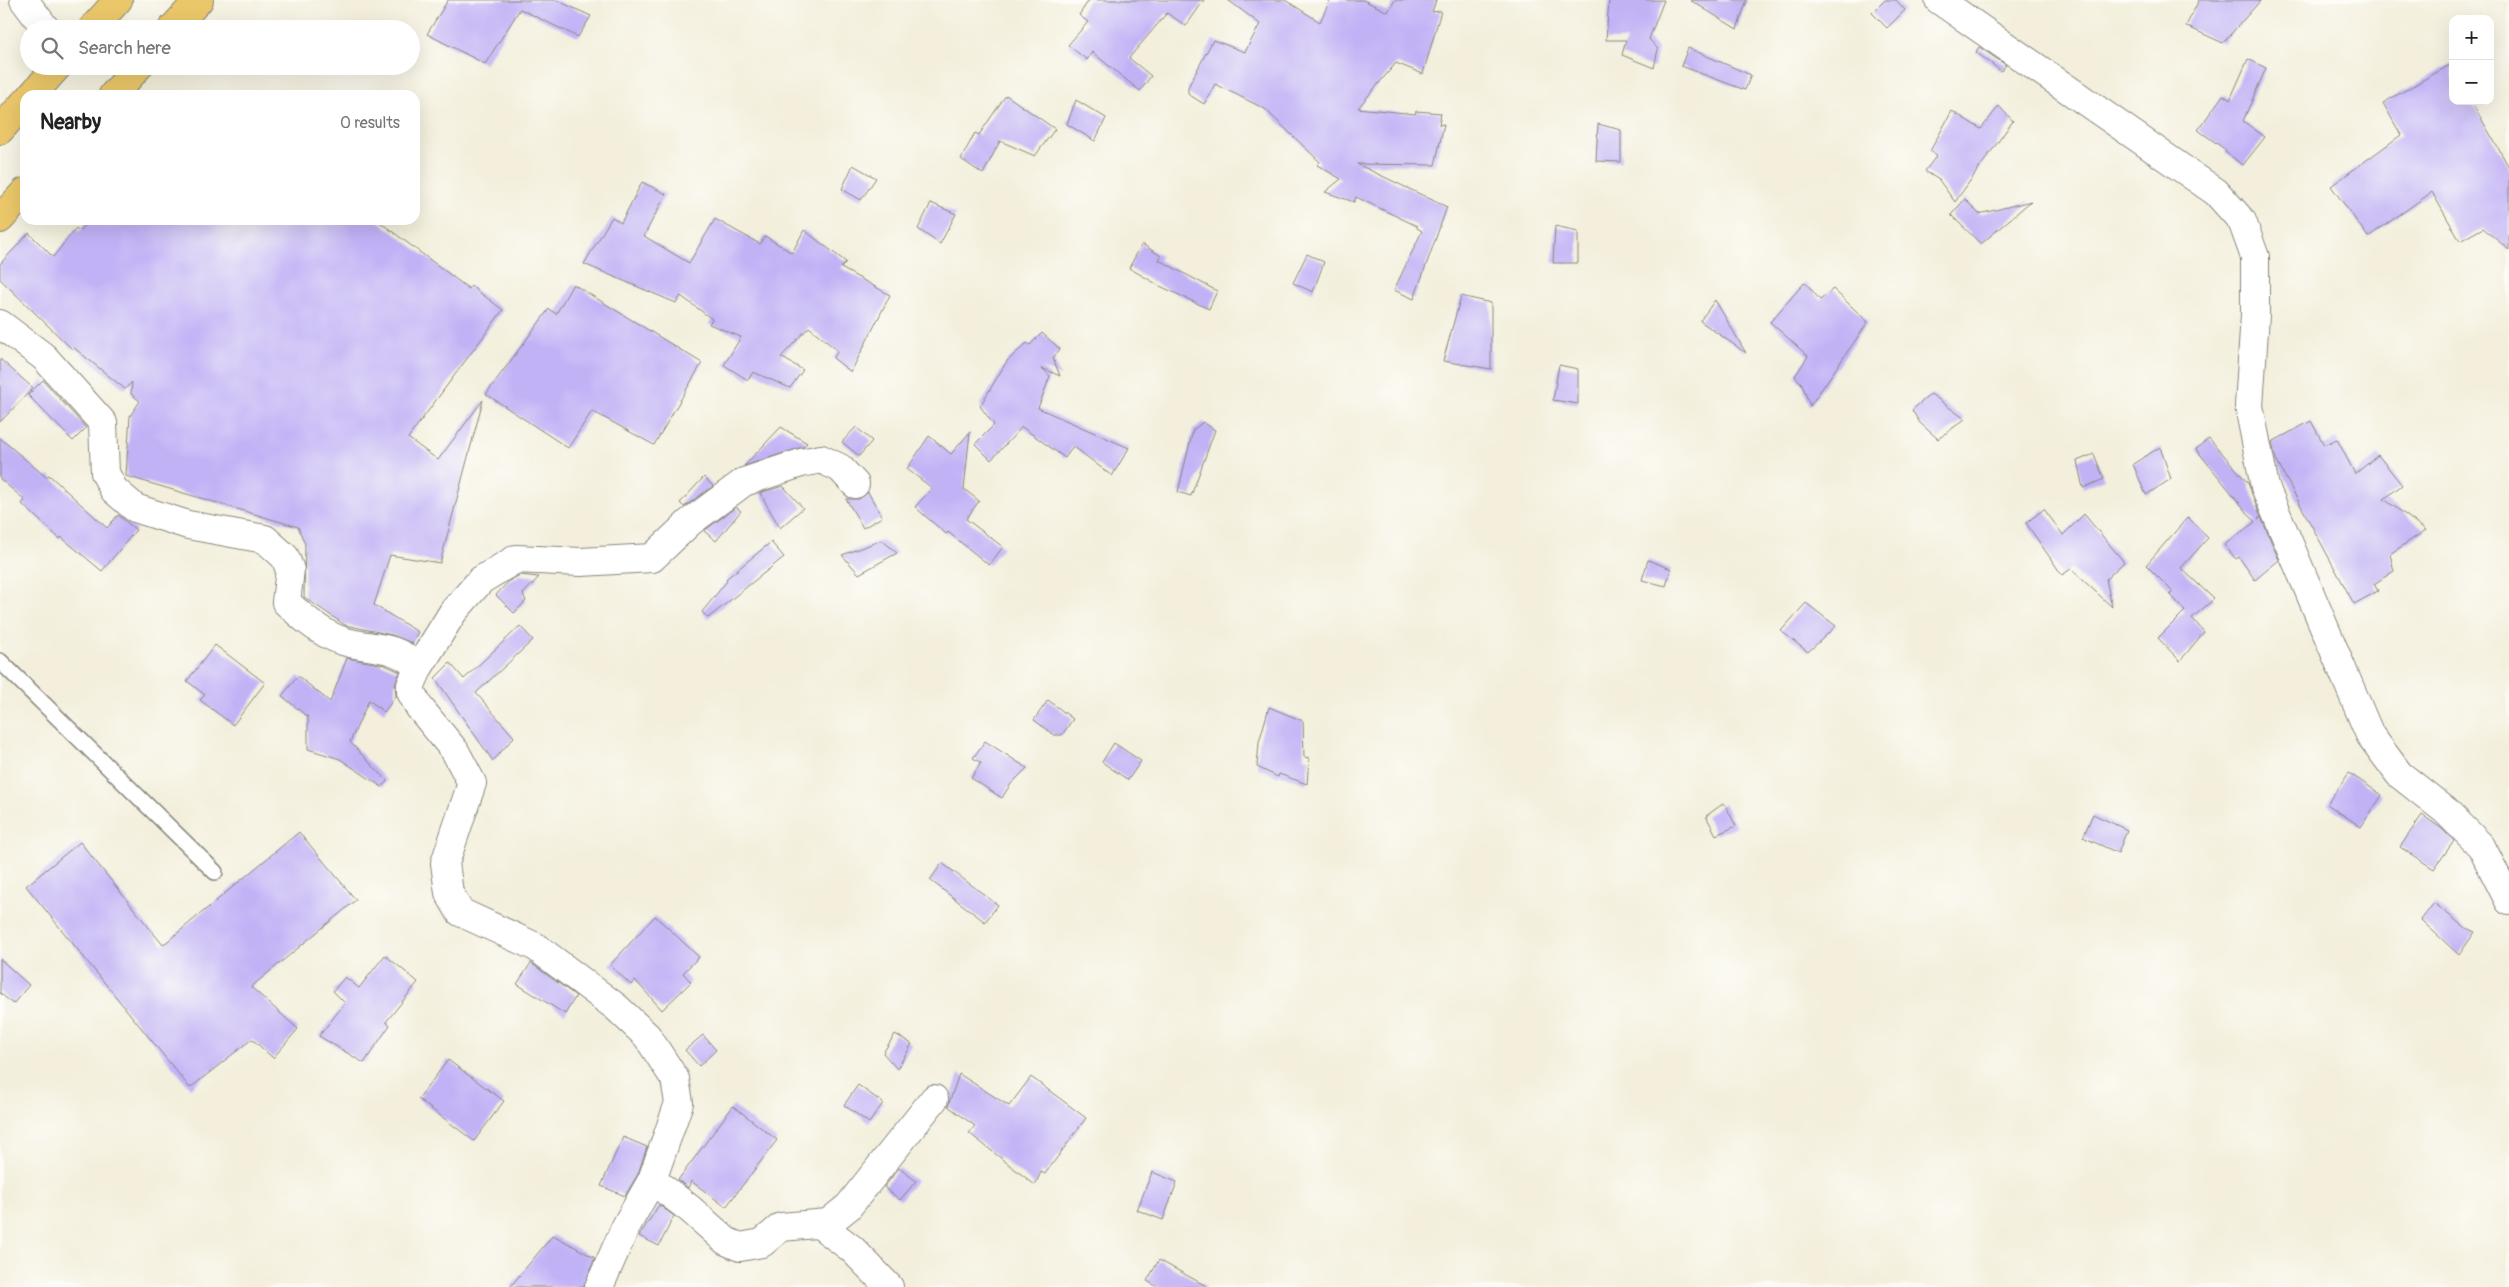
<!DOCTYPE html>
<meta charset="utf-8">
<style>
:root{--surface:#fff;--page:#f2f2f2;--text:#222;--muted:#767676;--line:#e0e0e0}
body{margin:0;font-family:Pangolin,sans-serif;background:var(--page);color:var(--text)}
.controls{position:absolute;right:15px;top:15px;display:grid;overflow:hidden;border-radius:10px;box-shadow:0 5px 20px #0002}
.controls button{width:45px;height:45px;display:grid;place-items:center;padding:0;border:0;border-bottom:1px solid var(--line);background:var(--surface);color:var(--text);font:25px sans-serif}
.list{margin:0;padding:0;list-style:none}
h2{display:flex;justify-content:space-between;align-items:center;height:65px;margin:0;padding:0 20px;font-size:21px}
h2 small{font-size:16px;font-weight:400;color:var(--muted)}
.icon{flex:none;width:28px;height:28px;fill:none;stroke:currentColor;stroke-width:2;stroke-linecap:round;stroke-linejoin:round}
.map{position:relative;flex:none;width:2509px;height:1287px;overflow:hidden}
.search{position:absolute;background:var(--surface);box-shadow:0 5px 20px #0002;left:20px;top:20px;width:400px;height:55px;display:flex;align-items:center;gap:12px;box-sizing:border-box;padding:0 18px;border-radius:28px;color:var(--muted);font-size:19px}
.panel{position:absolute;background:var(--surface);box-shadow:0 5px 20px #0002;left:20px;top:90px;width:400px;height:135px;border-radius:15px}
.map>svg:first-child{display:block}
.building{fill:#c1b2f6}
.lines{fill:none;stroke-linecap:round;stroke-linejoin:round}
.lane-casing{stroke:#88867c;stroke-width:18}
.street-casing{stroke:#88867c;stroke-width:30}
.highway-casing{stroke:#88867c;stroke-width:30}
.lane{stroke:#fff;stroke-width:15}
.street{stroke:#fff;stroke-width:28}
.highway{stroke:#eac769;stroke-width:28}
</style>
<div class="map">
<svg width="2509" height="1287" viewBox="0 0 2509 1287">
<rect width="100%" height="100%" fill="#fdfcf7"/>
<filter id="ink" filterUnits="userSpaceOnUse"><feTurbulence type="fractalNoise" baseFrequency=".02" numOctaves="2"/><feDisplacementMap in="SourceGraphic" scale="10" xChannelSelector="R" yChannelSelector="G"/><feConvolveMatrix kernelMatrix="1 2 1 2 8 2 1 2 1" color-interpolation-filters="sRGB"/></filter>
<filter id="wash" filterUnits="userSpaceOnUse"><feTurbulence type="fractalNoise" baseFrequency=".0096" numOctaves="4" result="noise"/><feDisplacementMap in="SourceGraphic" scale="20" xChannelSelector="R" yChannelSelector="G"/><feGaussianBlur stdDeviation="1.12" result="paint"/><feColorMatrix in="noise" values="0 0 0 0 0 0 0 0 0 0 0 0 0 0 0 0 0 1.4 0 .05"/><feComposite in="paint" operator="in"/></filter>
<g filter="url(#wash)">
<rect width="100%" height="100%" fill="#f3efdc"/>
<g id="blocks">
<g class="building">
<path d="M448,0H556L591,16L578,37L520,9L485,64L427,34Z"/>
<path d="M1089,0H1204L1186,26L1167,13L1129,58L1151,76L1140,91L1092,52L1087,60L1068,45L1088,22L1079,15Z"/>
<path d="M1228,0H1285L1320,22L1330,0H1363L1388,12L1395,0H1436L1432,12L1441,11L1423,74L1396,63L1358,108L1415,114L1416,111L1441,113L1439,125L1444,124L1435,165L1357,164L1447,207L1414,299L1394,290L1422,231L1417,228V226L1356,197L1354,202L1325,192L1341,179L1317,165L1320,162L1265,109L1215,84L1204,104L1188,94V87L1213,40L1245,52L1260,24Z"/>
<path d="M1609,0H1664L1649,39L1658,49L1654,68L1622,55L1626,40H1606Z"/>
<path d="M1690,0H1747L1737,29Z"/>
<path d="M1885,0H1896L1905,10L1887,28L1872,13Z"/>
<path d="M2199,0H2261L2223,43L2186,26Z"/>
<path d="M1979,47L2006,65L2001,71L1976,52Z"/>
<path d="M1688,48L1751,75L1745,90L1681,66Z"/>
<path d="M2248,59L2266,68L2243,121L2265,137L2243,165L2225,152L2226,150L2198,130L2223,95L2230,100Z"/>
<path d="M2453,63V101H2471L2509,167V250L2483,228L2460,241L2432,192L2368,237L2331,186L2401,135L2383,103Z"/>
<path d="M1006,95L1055,129L1035,156L1000,141L983,174L961,159L975,133L979,135Z"/>
<path d="M1076,100L1106,118L1095,141L1067,124Z"/>
<path d="M1999,106L2013,121L1955,202L1939,180L1925,171L1937,155L1930,151L1952,111L1981,129Z"/>
<path d="M1598,124L1621,130V162L1596,161Z"/>
<path d="M853,165L876,178L861,200L842,189Z"/>
<path d="M642,182L666,194L644,236L689,263L715,219L760,244L765,236L792,253L804,230L846,262L841,268L890,295L851,372L833,358L838,351L809,327L781,357L803,370L790,388L753,372L748,380L724,365L741,337L709,324L712,319L681,296L676,303L584,264L612,217L621,223Z"/>
<path d="M1965,199L1979,214L2031,201L1981,244L1951,215Z"/>
<path d="M931,203L956,214L940,244L918,229Z"/>
<path d="M89,220H377L469,289L471,286L503,310L408,438L438,460L483,400L440,563L390,555L374,605L418,632L412,643L392,635L345,625L304,597L305,544L298,527L126,476L130,416L140,401L131,394L132,382L125,389L73,347L72,349L0,279V264L29,233L53,257L76,228L79,231Z"/>
<path d="M1555,226L1578,231V263H1553Z"/>
<path d="M1142,244L1161,256L1159,260L1217,291L1209,309L1160,286L1129,268Z"/>
<path d="M1307,254L1324,262L1313,292L1293,283Z"/>
<path d="M1805,282L1820,300L1833,289L1868,322L1810,406L1802,384L1795,376L1808,356L1770,322Z"/>
<path d="M573,284L702,363L654,445L592,411L568,448L486,394L549,309L556,314Z"/>
<path d="M1461,296L1491,303V369L1443,361Z"/>
<path d="M1715,300L1746,353L1700,321Z"/>
<path d="M1042,333L1060,349L1053,358L1060,376L1042,368L1050,376L1038,408L1129,448L1112,476L1073,446L1065,458L1022,427L991,460L975,444L994,425L980,406L1007,361L1027,343L1030,345Z"/>
<path d="M0,359L33,388L0,422Z"/>
<path d="M1559,365L1578,369V404L1553,400Z"/>
<path d="M43,380L86,428L73,441L28,395Z"/>
<path d="M1931,394L1965,419L1938,439L1920,423L1912,410Z"/>
<path d="M2311,421L2324,445L2337,439L2355,474L2378,455L2402,485L2384,499L2426,530L2390,554L2394,571L2374,584L2378,591L2354,604L2276,460L2272,442Z"/>
<path d="M1203,422L1215,430L1191,496L1178,492L1193,430Z"/>
<path d="M781,427L807,443L803,447L744,466Z"/>
<path d="M856,427L872,441L859,456L842,442Z"/>
<path d="M970,432L964,489L979,501L966,519L1003,547L989,565L948,532L946,534L915,507L932,488L907,469L929,436L951,454Z"/>
<path d="M0,438L46,477L49,475L107,528L118,515L136,530L102,571L61,537L60,539L22,504L25,500L0,479Z"/>
<path d="M2209,438L2248,483L2261,517L2258,519L2261,517L2279,560L2255,580L2239,557L2236,559L2224,545L2255,522L2196,449Z"/>
<path d="M2160,447L2171,479L2146,495L2133,464Z"/>
<path d="M2094,454L2104,479L2083,488L2077,461Z"/>
<path d="M704,477L713,486L684,507L680,503Z"/>
<path d="M783,486L803,508L780,528L760,493Z"/>
<path d="M868,492L882,517L863,528L846,499H859Z"/>
<path d="M736,507L741,511L716,541L704,531Z"/>
<path d="M2044,509L2063,535L2084,514L2124,562L2106,579L2112,607L2071,569L2062,575L2026,523Z"/>
<path d="M2188,517L2208,538L2181,568L2214,599L2192,618L2204,632L2180,661L2158,638L2185,611L2170,594L2173,592L2146,565Z"/>
<path d="M882,540L897,553L859,574L842,555Z"/>
<path d="M771,542L784,557L708,618L702,612L727,581L726,579Z"/>
<path d="M1648,560L1671,569L1666,586L1642,580Z"/>
<path d="M520,575L539,577L523,594L526,601L514,613L496,595L509,581Z"/>
<path d="M1806,603L1836,626L1808,652L1781,631Z"/>
<path d="M520,626L533,640L476,693L514,737L493,761L435,678L450,663L464,679Z"/>
<path d="M215,645L265,683L233,725L200,700L205,695L187,681Z"/>
<path d="M347,658L385,665L400,672L395,685L396,696L384,712L369,700L350,742L387,781L382,787L340,759L308,749V717L282,696L298,676L330,702Z"/>
<path d="M1048,700L1073,719L1062,735H1054L1034,720Z"/>
<path d="M1269,707L1303,721L1304,757L1309,758L1307,784L1279,774L1278,777L1257,767L1259,742Z"/>
<path d="M985,741L1027,768L1010,785L1002,798L971,778L981,763L973,758Z"/>
<path d="M1114,743L1141,761L1128,780L1102,762Z"/>
<path d="M2349,773L2382,795L2361,827L2327,804Z"/>
<path d="M1724,803L1736,826L1716,835L1706,816Z"/>
<path d="M2093,814L2127,830L2118,853L2083,837Z"/>
<path d="M2422,815L2441,828L2454,841L2434,869L2400,847Z"/>
<path d="M299,832L356,900L251,987L298,1029L273,1058L252,1039L190,1088L26,886L80,842L163,945Z"/>
<path d="M942,863L998,905L985,922L930,880Z"/>
<path d="M2434,903L2464,927L2475,932L2459,955L2421,920Z"/>
<path d="M655,916L699,957L683,973L691,982L662,1010L635,980L631,985L610,965Z"/>
<path d="M385,955L418,982L386,1022L390,1025L364,1063L319,1036L345,1003L333,991L345,977L359,988Z"/>
<path d="M0,959L29,985L13,1004L0,993Z"/>
<path d="M531,963L576,996L565,1014L517,984Z"/>
<path d="M895,1034L912,1044L897,1069L883,1053Z"/>
<path d="M703,1035L716,1050L699,1066L685,1050Z"/>
<path d="M448,1060L504,1101L474,1141L418,1099Z"/>
<path d="M959,1074L1009,1106L1031,1077L1086,1118L1045,1174L1041,1172L1035,1185L969,1133L975,1126L948,1106Z"/>
<path d="M858,1085L883,1103L869,1123L844,1105Z"/>
<path d="M733,1106L777,1140L726,1207L691,1181L688,1188L678,1180Z"/>
<path d="M623,1137L647,1147L638,1174L625,1196L601,1186Z"/>
<path d="M899,1168L916,1181L900,1200L884,1187Z"/>
<path d="M1152,1172L1177,1182L1163,1220L1137,1210Z"/>
<path d="M659,1205L674,1216L659,1246L639,1236Z"/>
<path d="M553,1235L595,1258L584,1287H510Z"/>
<path d="M1159,1260L1208,1287H1158L1147,1281Z"/>
</g>
</g>
</g>
<g filter="url(#ink)">
<use href="#blocks" fill-opacity="0" stroke="#88867c" stroke-width="1"/>
<g class="lines">
<defs>
<path id="lane" d="M0,661L215,872"/>
<g id="street">
<path d="M24,0L46,29"/>
<path d="M1939,0L2216,192L2242,221L2255,257V315L2249,406L2265,487L2370,735L2399,774L2446,811L2481,846L2509,901"/>
<path d="M0,324L44,357L103,423L105,473L114,490L135,508L188,525L265,539L285,557L290,570L286,602C301,616 320,633 340,640C371,651 389,641 419,667L411,685V692L419,707L455,751L472,783L445,863L449,893L460,912L536,947L616,1007L647,1036L675,1079L679,1103L652,1180L626,1226L599,1287"/>
<path d="M419,667L453,612L481,580L516,559L581,562L652,558L690,522L744,482L801,463L821,459L840,468L855,484"/>
<path d="M652,1180L690,1209L726,1241L740,1247L762,1243L781,1227L828,1223L848,1207L934,1099"/>
<path d="M819,1224L852,1249L889,1287"/>
</g>
<g id="highway">
<path d="M92,29L118,0"/>
<path d="M172,29L199,0"/>
<path d="M32,95L58,66"/>
<path d="M113,95L139,66"/>
<path d="M0,130L25,102"/>
<path d="M0,219L25,192"/>
</g>
</defs>
<use href="#lane" class="lane-casing"/>
<use href="#street" class="street-casing"/>
<use href="#highway" class="highway-casing"/>
<use href="#lane" class="lane"/>
<use href="#street" class="street"/>
<use href="#highway" class="highway"/>
</g>
</g>
</svg>
<div class="controls">
<button>+</button>
<button>−</button>
</div>
<div class="search"><svg class="icon" aria-label="search" viewBox="0 0 24 24"><circle cx="10" cy="10" r="6"/><path d="M15 15l6 6"/></svg>Search here</div>
<section class="panel">
<h2>Nearby<small>0 results</small></h2>
<ul class="list">
</ul>
</section>
</div>
